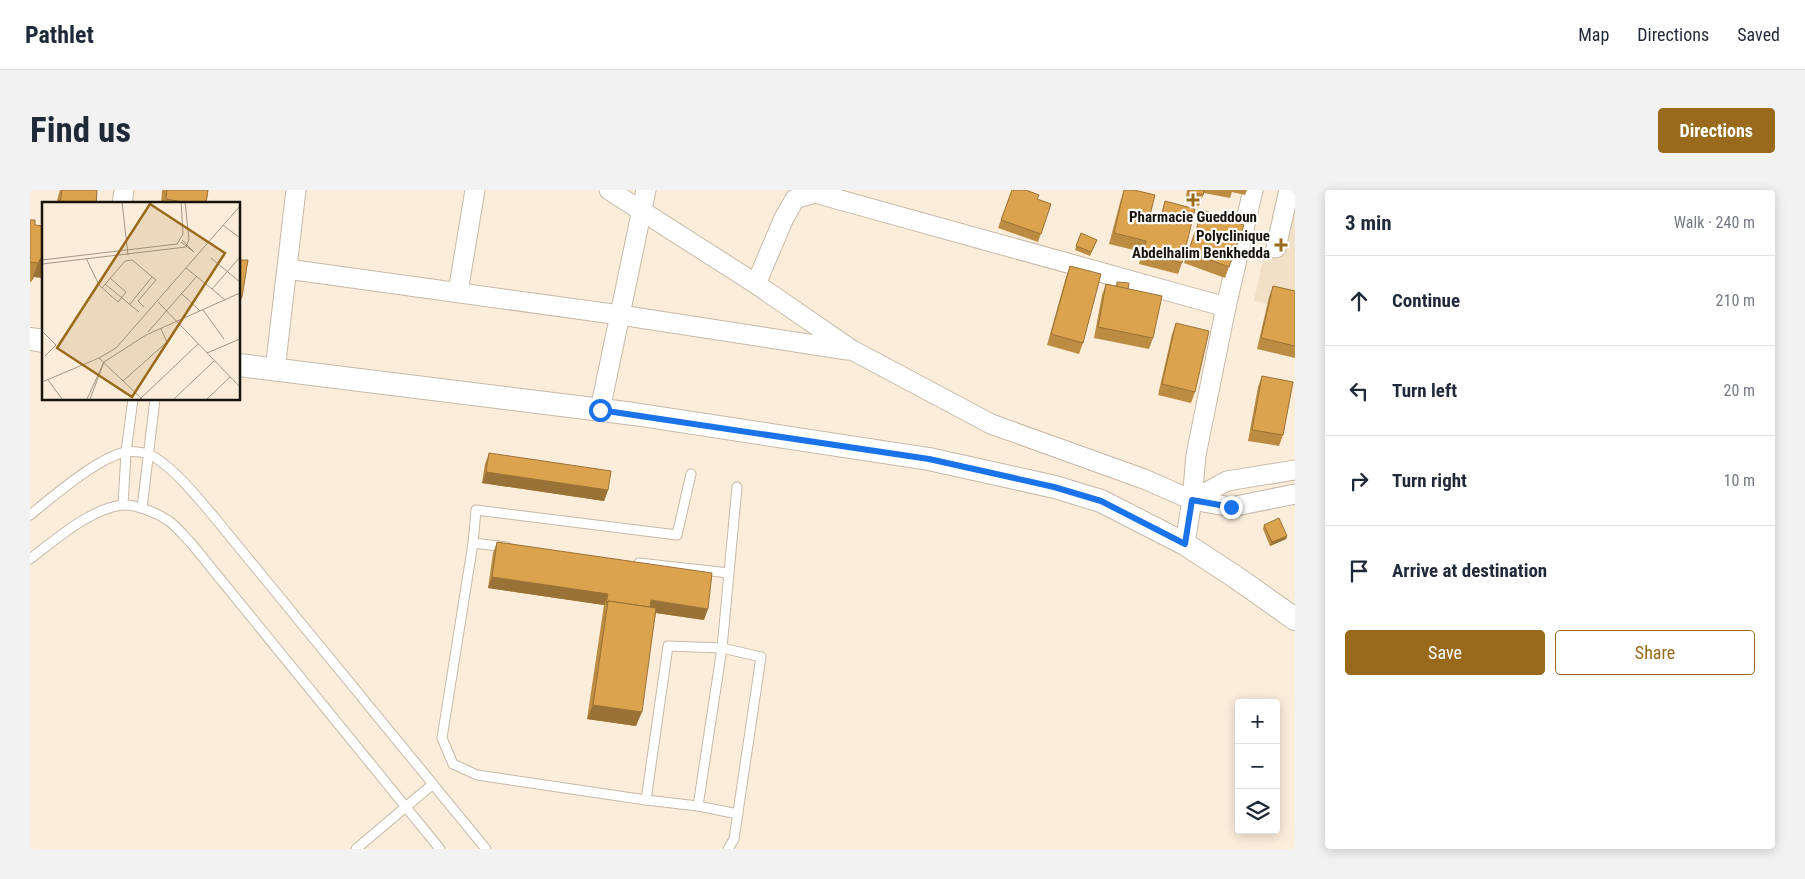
<!DOCTYPE html>
<meta charset="utf-8">
<style>
:root{--surface:#fff;--page:#f2f2f3;--text:#1f2937;--muted:#747a83;--line:#e0e1e3;--accent:#996a1b}
body{margin:0;font-family:"Roboto Condensed",sans-serif;background:var(--page);color:var(--text)}
.controls{position:absolute;right:15px;bottom:15px;display:grid;overflow:hidden;border-radius:5px;box-shadow:0 2px 12px #0003}
.controls button{width:45px;height:45px;display:grid;place-items:center;padding:0;border:0;border-bottom:1px solid var(--line);background:var(--surface);color:var(--text);font:25px sans-serif}
.stop{position:absolute;width:15px;height:15px;margin:-11px;border:4px solid #1a73e8;border-radius:50%;background:#fff}
.stop.end{background:#1a73e8;border-color:#fff;box-shadow:0 1px 5px #0008}
.list{margin:0;padding:0;list-style:none}
h2{display:flex;justify-content:space-between;align-items:center;height:65px;margin:0;padding:0 20px;font-size:21px}
h2 small{font-size:16px;font-weight:400;color:var(--muted)}
.list li{display:grid;grid-template-columns:32px 1fr auto;gap:15px;align-items:center;box-sizing:border-box;height:90px;padding:0 20px;border-top:1px solid var(--line)}
.list b{display:block;font-size:19px;white-space:nowrap}
.list em{font-size:16px;font-style:normal;color:var(--muted)}
.actions{display:flex;gap:10px;padding:15px 20px}
.actions a{flex:1;padding:11px 0;border:1px solid var(--accent);border-radius:5px;text-align:center;font-size:18px;color:var(--accent)}
.actions .main{background:var(--accent);color:#fff}
.icon{flex:none;width:28px;height:28px;fill:none;stroke:currentColor;stroke-width:2;stroke-linecap:round;stroke-linejoin:round}
.map{position:relative;flex:none;width:1265px;height:659px;overflow:hidden;border-radius:5px}
header{display:flex;align-items:center;gap:30px;box-sizing:border-box;height:70px;padding:0 25px;background:var(--surface);border-bottom:1px solid var(--line)}
header strong{font-size:24px}
nav{display:flex;gap:28px;margin-inline-start:auto;font-size:18px}
.intro{display:flex;align-items:center;justify-content:space-between;box-sizing:border-box;height:120px;padding:0 30px}
h1{margin:0;font-size:35px}
.button{padding:12px 22px;border-radius:5px;background:var(--accent);color:#fff;font-size:18px;font-weight:700}
main{display:flex;gap:30px;padding:0 30px}
aside{flex:1;background:var(--surface);border-radius:5px;box-shadow:0 2px 12px #0003}
.map>svg:first-child{display:block}
.built{fill:#f1dfc6}
.lines{fill:none;stroke-linecap:round;stroke-linejoin:round}
.service-casing{stroke:#c6b9a7;stroke-width:11}
.minor-casing{stroke:#c6b9a7;stroke-width:21}
.tertiary-casing{stroke:#c6b9a7;stroke-width:24}
.service{stroke:#fff;stroke-width:9}
.minor{stroke:#fff;stroke-width:19}
.tertiary{stroke:#fff;stroke-width:22}
.wall{fill:#bc8c43}
.shaded-wall{fill:#997237}
.building{fill:#dba34e;stroke:#997237}
.route{stroke:#1a73e8;stroke-width:6}
.poi-dot{fill:#996a1b;stroke:#fefcf8;stroke-width:2}
.labels{text-anchor:middle;dominant-baseline:central;stroke-width:4.5;stroke-linejoin:round;paint-order:stroke}
.poi-label{font-size:15px;font-weight:bold;fill:#18130d;stroke:#fefcf8}
.inset-road{fill:none;stroke:#a09688;stroke-width:1}
.view{fill:#996a1b;fill-opacity:0.15;stroke:#996a1b;stroke-width:2.5}
.inset-edge{fill:none;stroke:#18130d;stroke-width:2.5}
</style>
<header>
<strong>Pathlet</strong>
<nav><a>Map</a><a>Directions</a><a>Saved</a></nav>
</header>
<div class="intro"><h1>Find us</h1><a class="button">Directions</a></div>
<main>
<div class="map">
<svg width="1265" height="659" viewBox="0 0 1265 659">
<rect width="100%" height="100%" fill="#fbedda"/>
<path class="built" d="M1248,0H1265V120L1224,111Z"/>
<g class="lines">
<defs>
<g id="service">
<path d="M661,284L647,345L446,320L443,353L412,548L423,574L447,585L616,610L668,616L708,624"/>
<path d="M93,315L96,262L103,209"/>
<path d="M112,318L125,209"/>
<path d="M0,325C21,308 70,266 96,262C101,261 113,262 118,264C140,273 169,309 185,328L456,659"/>
<path d="M443,353L477,357"/>
<path d="M0,369C25,350 60,319 92,315C106,314 127,323 139,331C147,337 154,346 161,353L410,659"/>
<path d="M609,373L699,383"/>
<path d="M616,610L638,456L692,458L731,467L704,649L698,659"/>
<path d="M668,616L692,458L707,297"/>
<path d="M326,659L403,594"/>
</g>
<g id="minor">
<path d="M579,0L726,94L822,160L961,234L1114,289L1162,310"/>
<path d="M92,14L94,0"/>
<path d="M1246,58L1259,0"/>
<path d="M257,79L590,125L817,160"/>
<path d="M726,94L754,28L765,9L785,3L1196,117"/>
<path d="M428,102L445,0"/>
<path d="M245,180L266,0"/>
<path d="M570,220L616,0"/>
<path d="M1265,280L1197,291L1162,310L1201,317L1265,304"/>
<path d="M1155,354L1162,310L1166,265L1196,117L1223,0"/>
</g>
<g id="tertiary">
<path d="M0,149L14,151"/>
<path d="M209,175L604,224L899,269L1025,297L1071,311L1155,354L1204,386L1265,429"/>
</g>
</defs>
<use href="#service" class="service-casing"/>
<use href="#minor" class="minor-casing"/>
<use href="#tertiary" class="tertiary-casing"/>
<use href="#service" class="service"/>
<use href="#minor" class="minor"/>
<use href="#tertiary" class="tertiary"/>
</g>
<g class="wall">
<path d="M30,0H67L66,14H26Z"/>
<path d="M132,0H178L176,14H131Z"/>
<path d="M982,0L1021,14L1008,52L968,38Z"/>
<path d="M1094,0L1120,25L1130,28L1135,11L1152,73L1148,84L1109,74L1112,62L1079,54L1091,9Z"/>
<path d="M1157,0H1217L1215,5L1202,2L1200,8L1174,3L1169,16L1155,13Z"/>
<path d="M1173,20L1214,35L1195,88L1154,73Z"/>
<path d="M0,30L14,88L4,87L1,92H0Z"/>
<path d="M1051,43L1067,50L1060,66L1045,60Z"/>
<path d="M1040,76L1053,153L1049,164L1017,155L1036,87Z"/>
<path d="M1087,92L1098,99L1123,148L1119,159L1064,148L1072,105L1076,94L1086,96Z"/>
<path d="M1243,96L1265,101V168L1227,159L1239,107Z"/>
<path d="M1146,133L1165,202L1161,213L1128,205L1142,144Z"/>
<path d="M1232,186L1253,245L1249,256L1218,251L1228,197Z"/>
<path d="M459,263L578,300L574,311L452,293L455,274Z"/>
<path d="M1234,335L1257,346L1256,349L1240,356L1233,339Z"/>
<path d="M467,352L674,430L626,423L606,536L557,529L574,415L458,398L463,363Z"/>
</g>
<g class="shaded-wall">
<path d="M11,68H14V88L4,87L1,92L8,73Z"/>
<path d="M209,107H212L209,116Z"/>
<path d="M456,282L578,300L574,311L452,293Z"/>
<path d="M1257,346L1256,349L1240,356L1242,352Z"/>
<path d="M462,387L578,404L574,415L458,398Z"/>
<path d="M621,410L678,419L674,430L619,422Z"/>
<path d="M563,515L612,522L606,536L557,529Z"/>
</g>
<g class="building">
<path d="M32,0H67L66,14H30Z"/>
<path d="M137,0H178L176,14H152L153,12L136,9Z"/>
<path d="M982,0H996L1009,5L1007,9L1021,14L1011,44L971,30Z"/>
<path d="M1094,0H1104L1125,5L1120,25L1131,28L1135,11L1165,19L1152,73L1113,63L1116,51L1084,43Z"/>
<path d="M1159,0H1174L1173,5L1159,2Z"/>
<path d="M1173,20L1214,35L1199,77L1158,62Z"/>
<path d="M0,30H5V35L14,36V68H11L8,73L0,72Z"/>
<path d="M1051,43L1067,50L1061,62L1046,56Z"/>
<path d="M209,70H218L212,107H209Z"/>
<path d="M1040,76L1071,84L1053,153L1021,144Z"/>
<path d="M1087,92L1099,93L1098,99L1087,97Z"/>
<path d="M1076,94L1132,106L1123,148L1068,137Z"/>
<path d="M1243,96L1265,101V156L1231,148Z"/>
<path d="M1146,133L1179,141L1165,202L1132,194Z"/>
<path d="M1232,186L1263,192L1253,245L1222,240Z"/>
<path d="M459,263L581,281L578,300L456,282Z"/>
<path d="M1249,328L1257,346L1242,352L1234,335Z"/>
<path d="M467,352L682,383L678,419L621,410L620,417L578,411L576,414L578,404L462,387Z"/>
<path d="M578,411L626,418L612,522L563,515Z"/>
</g>
<g class="lines">
<path class="route" d="M570,220L899,269L1024,297L1071,311L1155,354L1162,310L1201,317"/>
</g>
<g class="poi-dot">
<path d="M1160.5 2.5h5v5h5v5h-5v5h-5v-5h-5v-5h5z"/>
<path d="M1248.5 47.5h5v5h5v5h-5v5h-5v-5h-5v-5h5z"/>
</g>
<g class="labels">
<g class="poi-label">
<text x="1163" y="27">Pharmacie Gueddoun</text>
<text x="1240" y="46" text-anchor="end">Polyclinique<tspan x="1240" dy="17">Abdelhalim Benkhedda</tspan></text>
</g>
</g>
<g transform="translate(12 12)">
<rect width="198" height="198" fill="#fbedda"/>
<path class="inset-road" d="M80,0L86,53M181,23L198,36M139,40L152,50L140,38M44,56L57,83L76,100L84,90L68,76M169,56L198,80M0,58L135,42L141,32L139,0M0,62L144,45L147,37L143,0M144,66L170,87L198,55M63,82L97,110M60,86L83,59L90,58L114,78L96,99L102,105M170,87L183,98M140,92L158,109M116,100L198,185M88,102L110,75M161,108L182,137M0,129L14,143L3,154M106,130L155,74M165,151L198,137M57,156L100,197M62,160L104,133L198,91M6,178L20,197M81,179L125,140L119,127M0,180L57,156L74,146L198,4M45,197L62,160L48,197M98,197L156,142M132,197L172,159M165,197L188,175"/>
<path class="view" d="M108,2L183,51L90,195L15,146Z"/>
<rect width="198" height="198" class="inset-edge"/>
</g>
</svg>
<div class="controls">
<button>+</button>
<button>−</button>
<button><svg class="icon" aria-label="layers" viewBox="0 0 24 24"><path d="M12 4l9 5-9 5-9-5zM3 14l9 5 9-5"/></svg></button>
</div>
<div class="stop" style="left:570px;top:220px"></div>
<div class="stop end" style="left:1201px;top:317px"></div>
</div>
<aside>
<h2>3 min<small>Walk · 240 m</small></h2>
<ul class="list">
<li><svg class="icon" aria-label="ahead" viewBox="0 0 24 24"><path d="M12 20V5M6 11l6-6 6 6"/></svg><div><b>Continue</b></div><em>210 m</em></li>
<li><svg class="icon" aria-label="left" viewBox="0 0 24 24"><path d="M17 20v-9H6M10 6l-5 5 5 5"/></svg><div><b>Turn left</b></div><em>20 m</em></li>
<li><svg class="icon" aria-label="right" viewBox="0 0 24 24"><path d="M7 20v-9h11M14 6l5 5-5 5"/></svg><div><b>Turn right</b></div><em>10 m</em></li>
<li><svg class="icon" aria-label="arrive" viewBox="0 0 24 24"><path d="M6 21V4h12l-3 4 3 4H6"/></svg><div><b>Arrive at destination</b></div></li>
</ul>
<div class="actions"><a class="main">Save</a><a>Share</a></div>
</aside>
</main>
